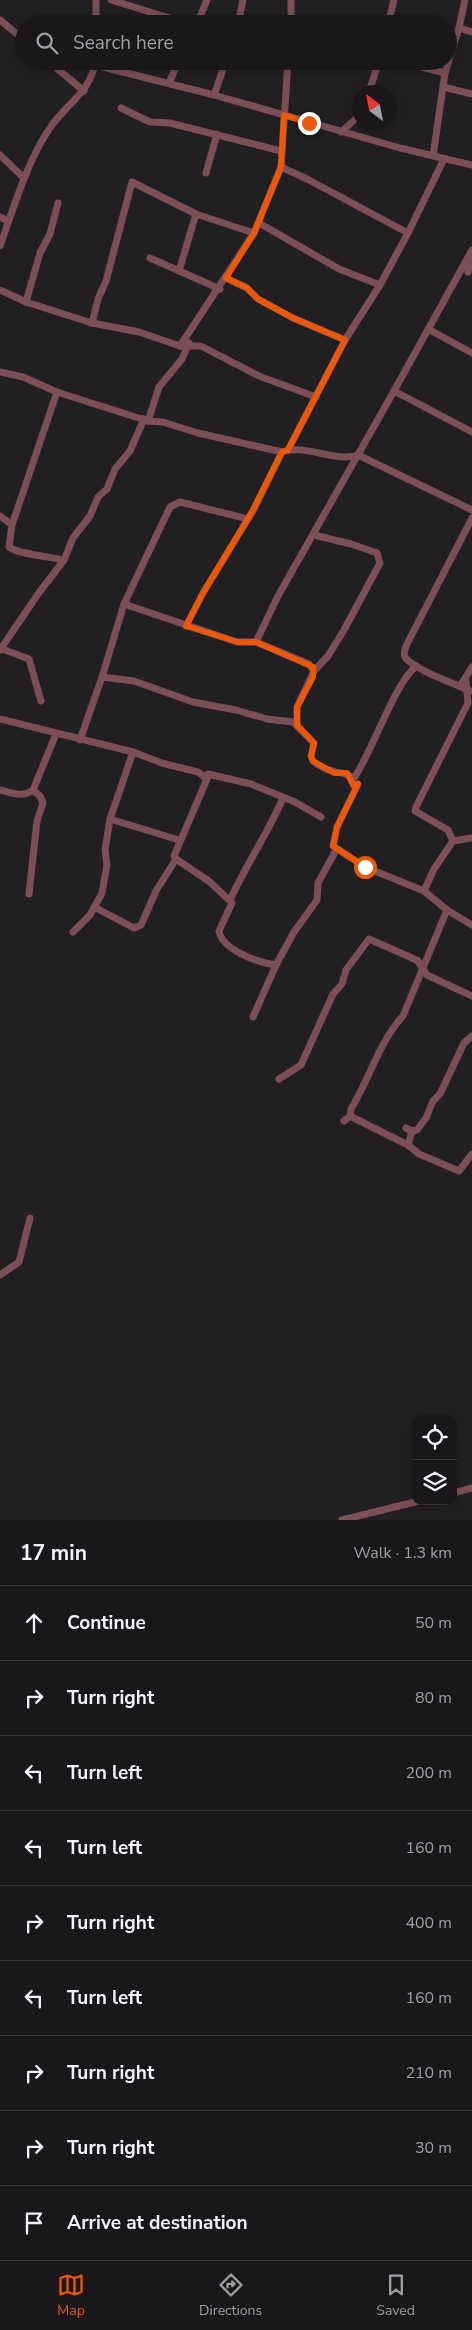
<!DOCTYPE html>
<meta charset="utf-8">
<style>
:root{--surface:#1a171a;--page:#272427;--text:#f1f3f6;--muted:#9f9fa2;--line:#383639;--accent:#ea580c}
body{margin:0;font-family:"Nunito Sans",sans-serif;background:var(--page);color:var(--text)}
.controls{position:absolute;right:15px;bottom:15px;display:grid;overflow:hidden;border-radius:10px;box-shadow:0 2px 12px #0003}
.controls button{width:45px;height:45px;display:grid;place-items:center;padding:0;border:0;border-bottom:1px solid var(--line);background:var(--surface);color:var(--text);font:25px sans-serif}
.compass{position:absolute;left:352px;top:85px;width:45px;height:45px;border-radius:50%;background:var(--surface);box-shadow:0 2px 12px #0003;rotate:328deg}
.stop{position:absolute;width:15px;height:15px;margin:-11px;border:4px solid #ea580c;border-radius:50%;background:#fff}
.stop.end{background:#ea580c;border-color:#fff;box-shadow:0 1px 5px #0008}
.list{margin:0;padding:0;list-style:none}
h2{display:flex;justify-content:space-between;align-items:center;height:65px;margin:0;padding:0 20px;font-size:21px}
h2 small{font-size:16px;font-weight:400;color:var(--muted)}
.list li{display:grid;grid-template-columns:32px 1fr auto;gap:15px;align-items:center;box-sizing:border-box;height:75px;padding:0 20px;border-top:1px solid var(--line)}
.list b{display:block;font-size:19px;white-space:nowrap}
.list em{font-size:16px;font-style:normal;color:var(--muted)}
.icon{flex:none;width:28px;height:28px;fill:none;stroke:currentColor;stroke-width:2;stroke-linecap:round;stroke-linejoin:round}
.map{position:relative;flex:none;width:472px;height:1520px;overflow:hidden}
.search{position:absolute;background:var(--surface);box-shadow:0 2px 12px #0003;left:15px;right:15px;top:15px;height:55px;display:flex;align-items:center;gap:12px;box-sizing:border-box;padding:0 18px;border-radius:28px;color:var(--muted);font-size:19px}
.sheet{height:740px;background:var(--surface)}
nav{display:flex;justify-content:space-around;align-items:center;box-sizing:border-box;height:70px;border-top:1px solid var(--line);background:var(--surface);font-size:14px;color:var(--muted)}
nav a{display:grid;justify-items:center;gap:2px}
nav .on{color:var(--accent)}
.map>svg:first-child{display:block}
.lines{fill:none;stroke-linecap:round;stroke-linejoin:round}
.street{stroke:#7c4e58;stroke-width:7}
.route{stroke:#ea580c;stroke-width:6}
</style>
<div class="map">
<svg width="472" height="1520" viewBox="0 0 472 1520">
<rect width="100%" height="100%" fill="#221f23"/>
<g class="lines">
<g class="street">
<path d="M111,0L189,24"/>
<path d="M0,20L24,40"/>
<path d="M96,24V0"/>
<path d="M197,24L207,0"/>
<path d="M238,24L243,0"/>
<path d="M291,24V0"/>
<path d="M388,24L394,0"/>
<path d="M459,28L472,32"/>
<path d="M48,61L84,91"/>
<path d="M346,61L377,68"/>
<path d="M399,61L445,73"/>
<path d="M95,65L214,95L400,148L472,165"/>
<path d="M169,83L179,61"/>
<path d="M444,87L472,94"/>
<path d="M369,92L379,61"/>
<path d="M214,95L226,61"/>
<path d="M121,108L150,122L170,123L281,151"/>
<path d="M341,132L360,115"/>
<path d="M0,155L24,178"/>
<path d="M433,156L445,73L459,28L465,0"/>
<path d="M281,167L307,179L408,233"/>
<path d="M206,173L217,134"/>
<path d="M196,214L254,233"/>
<path d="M0,217L8,221"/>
<path d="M259,223L339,269L380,285"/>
<path d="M0,246C14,207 28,158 52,125C67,104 92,90 95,62"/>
<path d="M472,250L394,391L472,432"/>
<path d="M150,258L220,289"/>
<path d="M468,272L472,253"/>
<path d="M226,278L247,288L258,299L293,318L345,340"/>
<path d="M0,290L26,302L92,323L139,332L180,346H201L259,376L316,397"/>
<path d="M26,302L40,253L50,234L58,203"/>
<path d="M92,323L98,299L106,281L132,182L196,214L179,271"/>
<path d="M428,329L472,353"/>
<path d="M180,346L254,233L281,167L288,61"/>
<path d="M0,372L23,377L57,392L148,421L163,422L198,433L282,452C304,443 335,463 358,455L472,510"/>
<path d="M148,421L159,387L182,359L189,343"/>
<path d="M288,450L345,340L380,285L408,233L444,159"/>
<path d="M0,516L12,525L9,547C17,554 52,557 64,560"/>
<path d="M248,519L180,502L170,507L124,604L102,677L134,681L193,702L236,710L267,719L293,722L314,743L311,756L313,761C327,774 342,770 354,778C371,755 396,679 417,666"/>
<path d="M12,525L57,392"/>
<path d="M314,535L351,544L377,553L380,563L344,630L328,656L314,671"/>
<path d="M124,604L237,642H256L309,664L314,671L297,707V725"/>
<path d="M186,626L203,593L253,511L282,452"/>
<path d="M256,642L278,596L394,391"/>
<path d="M2,649L29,659L41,701"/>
<path d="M0,650L38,594L64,560L73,538L90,516L98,497L107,489L115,469L130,451L144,419"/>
<path d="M462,683L472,667"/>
<path d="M470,691C456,684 414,670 405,657C403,654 405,650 406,646L472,518"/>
<path d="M0,719L133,752L162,763L198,772L207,779L174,856L176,859L156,891L141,925L134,928L94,907"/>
<path d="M80,740L102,677"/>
<path d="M349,776L354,786L358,784L337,827L333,846L365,867L424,891L447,910L472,925"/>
<path d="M207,779L208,774L251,784L295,802L321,817"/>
<path d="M0,790C12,793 23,798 33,790L56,734"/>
<path d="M110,819L179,840"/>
<path d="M453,841L472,838"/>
<path d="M176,859L210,882L232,903L219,931C222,950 259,963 276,965"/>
<path d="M424,891L434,869L453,841L448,830L415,811L416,807L468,703L466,681"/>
<path d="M29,894L37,821L43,803L40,796L33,790"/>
<path d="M230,900C246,865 268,833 283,798"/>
<path d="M73,932L90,915L102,893L107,865L105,850L110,819L133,752"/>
<path d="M253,1017L276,965L294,932L317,900L318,883L336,850"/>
<path d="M279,1079L301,1065L333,994L342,984L346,970L369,939L410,957L418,961L427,975L472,996"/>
<path d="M350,1116L408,1145"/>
<path d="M344,1121L350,1116L351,1109C370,1078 379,1042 403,1016L447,910"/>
<path d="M406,1128L412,1131L417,1130L426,1118L433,1101L440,1094L464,1043L472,1036"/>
<path d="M412,1131L408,1145L419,1154L459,1171L472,1154"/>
<path d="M0,1275L19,1262L30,1218"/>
<path d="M453,1493L472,1488"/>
<path d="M342,1520L419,1501"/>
</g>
</g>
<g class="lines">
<path class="route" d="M309,123L284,115L281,167L254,233L226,278L247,288L258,299L293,318L345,340L288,450L282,452L253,510L203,593L186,626L238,642H256L313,667V677L297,707V725L314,743L311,756L313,761L334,773H347L354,786L358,784L337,827L333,846L365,867"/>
</g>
</svg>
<div class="controls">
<button><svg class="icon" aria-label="locate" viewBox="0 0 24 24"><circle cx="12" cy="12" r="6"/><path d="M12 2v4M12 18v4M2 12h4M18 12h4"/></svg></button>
<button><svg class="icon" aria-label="layers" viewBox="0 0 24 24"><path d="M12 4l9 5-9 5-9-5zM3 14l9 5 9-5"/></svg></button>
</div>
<svg class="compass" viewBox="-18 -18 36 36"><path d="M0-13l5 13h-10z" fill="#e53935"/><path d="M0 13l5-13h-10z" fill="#9f9fa2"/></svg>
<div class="stop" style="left:365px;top:867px"></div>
<div class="stop end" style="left:309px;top:123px"></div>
<div class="search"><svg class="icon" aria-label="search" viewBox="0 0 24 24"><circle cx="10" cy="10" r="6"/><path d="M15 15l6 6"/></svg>Search here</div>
</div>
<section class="sheet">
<h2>17 min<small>Walk · 1.3 km</small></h2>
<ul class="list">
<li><svg class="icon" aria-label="ahead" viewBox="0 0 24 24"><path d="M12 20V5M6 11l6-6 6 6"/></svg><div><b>Continue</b></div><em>50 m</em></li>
<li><svg class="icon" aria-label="right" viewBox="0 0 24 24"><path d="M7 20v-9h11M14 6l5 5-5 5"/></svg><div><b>Turn right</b></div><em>80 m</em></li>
<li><svg class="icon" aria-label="left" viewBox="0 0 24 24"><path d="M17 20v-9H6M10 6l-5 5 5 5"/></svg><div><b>Turn left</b></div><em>200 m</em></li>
<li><svg class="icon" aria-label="left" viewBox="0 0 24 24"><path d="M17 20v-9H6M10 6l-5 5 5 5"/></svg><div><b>Turn left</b></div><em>160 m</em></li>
<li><svg class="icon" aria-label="right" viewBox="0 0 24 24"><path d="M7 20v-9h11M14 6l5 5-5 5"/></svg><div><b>Turn right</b></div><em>400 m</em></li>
<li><svg class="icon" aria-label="left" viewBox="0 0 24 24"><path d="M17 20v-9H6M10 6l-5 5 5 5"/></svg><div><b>Turn left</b></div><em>160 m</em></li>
<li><svg class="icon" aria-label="right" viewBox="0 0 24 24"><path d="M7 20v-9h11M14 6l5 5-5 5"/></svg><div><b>Turn right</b></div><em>210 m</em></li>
<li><svg class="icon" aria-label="right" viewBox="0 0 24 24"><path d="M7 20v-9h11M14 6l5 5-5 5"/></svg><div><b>Turn right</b></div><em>30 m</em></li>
<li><svg class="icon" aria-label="arrive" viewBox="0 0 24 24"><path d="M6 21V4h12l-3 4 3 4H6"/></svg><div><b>Arrive at destination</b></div></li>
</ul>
</section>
<nav>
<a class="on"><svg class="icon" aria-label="map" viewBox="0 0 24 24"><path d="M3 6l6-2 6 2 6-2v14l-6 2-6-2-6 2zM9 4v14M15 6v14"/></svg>Map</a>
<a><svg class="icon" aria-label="directions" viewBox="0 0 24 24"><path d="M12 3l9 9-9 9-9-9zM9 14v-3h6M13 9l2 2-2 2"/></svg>Directions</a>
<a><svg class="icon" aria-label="saved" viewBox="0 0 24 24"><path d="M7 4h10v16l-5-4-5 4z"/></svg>Saved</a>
</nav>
